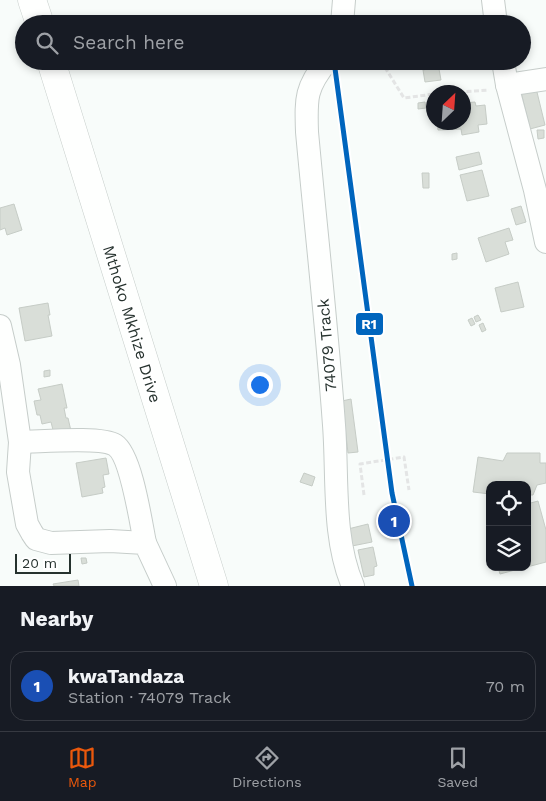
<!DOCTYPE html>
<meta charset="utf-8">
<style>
:root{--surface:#171b24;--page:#20242c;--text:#f1f3f6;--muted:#9ea1a6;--line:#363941;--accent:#ea580c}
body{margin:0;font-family:"Work Sans",sans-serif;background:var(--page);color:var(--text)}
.controls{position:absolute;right:15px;bottom:15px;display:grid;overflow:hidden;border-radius:10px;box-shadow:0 2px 8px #0003}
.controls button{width:45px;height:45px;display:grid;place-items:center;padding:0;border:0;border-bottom:1px solid var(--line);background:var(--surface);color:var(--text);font:25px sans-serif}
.compass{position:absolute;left:426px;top:85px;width:45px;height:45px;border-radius:50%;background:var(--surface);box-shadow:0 2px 8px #0003;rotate:25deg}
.scale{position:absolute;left:15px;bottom:12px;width:56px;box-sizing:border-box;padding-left:5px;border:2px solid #26322e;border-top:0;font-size:14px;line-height:18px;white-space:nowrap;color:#26322e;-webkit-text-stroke:4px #fff;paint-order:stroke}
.you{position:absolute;left:259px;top:384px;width:18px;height:18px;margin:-12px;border:4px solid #fff;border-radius:50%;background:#1a73e8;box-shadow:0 0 0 8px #1a73e833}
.badge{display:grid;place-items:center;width:32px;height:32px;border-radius:50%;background:var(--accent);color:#fff;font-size:16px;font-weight:700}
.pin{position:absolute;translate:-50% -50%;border:2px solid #fff;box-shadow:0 1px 5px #0006}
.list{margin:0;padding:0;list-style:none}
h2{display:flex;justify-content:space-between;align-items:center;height:65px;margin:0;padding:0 20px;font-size:21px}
h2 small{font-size:16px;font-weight:400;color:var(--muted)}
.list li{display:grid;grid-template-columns:32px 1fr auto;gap:15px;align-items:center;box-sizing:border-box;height:70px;margin:0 10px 10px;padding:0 10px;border:1px solid var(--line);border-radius:15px}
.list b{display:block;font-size:19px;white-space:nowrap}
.list p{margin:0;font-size:16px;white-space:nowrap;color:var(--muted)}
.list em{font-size:16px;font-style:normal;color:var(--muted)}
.icon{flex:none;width:28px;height:28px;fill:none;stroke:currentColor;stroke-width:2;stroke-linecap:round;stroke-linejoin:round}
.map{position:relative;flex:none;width:546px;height:586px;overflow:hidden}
.search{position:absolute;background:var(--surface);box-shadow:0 2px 8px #0003;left:15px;right:15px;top:15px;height:55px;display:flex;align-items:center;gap:12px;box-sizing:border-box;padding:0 18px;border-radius:28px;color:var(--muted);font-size:19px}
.sheet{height:145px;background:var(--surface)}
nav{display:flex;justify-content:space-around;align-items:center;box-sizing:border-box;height:70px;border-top:1px solid var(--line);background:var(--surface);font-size:14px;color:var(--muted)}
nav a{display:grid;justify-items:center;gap:2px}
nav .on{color:var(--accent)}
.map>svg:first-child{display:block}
.building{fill:#d9ded8;stroke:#c6ccc6}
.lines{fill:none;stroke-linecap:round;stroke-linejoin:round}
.minor-casing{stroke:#c6cdca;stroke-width:24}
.tertiary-casing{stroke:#c6cdca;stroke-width:29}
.path{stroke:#e4e5e5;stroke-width:3;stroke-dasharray:5 2.5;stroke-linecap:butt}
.minor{stroke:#fefffe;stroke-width:22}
.tertiary{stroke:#fefffe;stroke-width:28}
.rail-1-casing{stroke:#fff;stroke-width:9}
.rail-1{stroke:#0065bd;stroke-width:5}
.labels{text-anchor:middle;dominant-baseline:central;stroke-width:5;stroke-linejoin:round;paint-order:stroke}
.street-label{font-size:16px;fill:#26322e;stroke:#fff}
.line-badge{stroke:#fff;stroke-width:2}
.badge-label{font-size:14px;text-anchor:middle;font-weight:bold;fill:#fff}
</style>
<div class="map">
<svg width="546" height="586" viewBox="0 0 546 586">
<rect width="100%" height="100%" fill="#f8fcfa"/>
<g class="building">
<path d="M432,61H464V65L439,69L441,80L425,82L423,70L434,68Z"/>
<path d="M536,88L545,125L530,129L521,92Z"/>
<path d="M425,102L426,108L418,109V103Z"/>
<path d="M475,102L476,106L485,105L487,124L478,125L479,132L462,135L461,129L438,130L437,122H464V103Z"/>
<path d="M537,130H544V138L538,139Z"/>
<path d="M479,152L482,164L459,170L456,157Z"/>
<path d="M482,170L489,196L467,201L460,175Z"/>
<path d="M422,173H429V188H423Z"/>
<path d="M14,204L22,230L7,235L5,228L0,230V208Z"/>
<path d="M521,206L526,222L516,225L511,209Z"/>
<path d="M509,228L513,240L505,242L509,254L486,262L478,238Z"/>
<path d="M457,253V259L452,260V254Z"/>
<path d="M518,282L524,307L501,312L495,288Z"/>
<path d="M48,303L50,315H48L52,336L25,341L19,308Z"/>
<path d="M478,315L481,320L476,322L474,317Z"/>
<path d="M472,318L475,324L471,326L468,320Z"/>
<path d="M483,323L486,330L482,332L479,325Z"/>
<path d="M50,370V376L44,377V371Z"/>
<path d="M62,384L67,408H64L66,418H68L71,431L54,434L51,422L42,424L40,415H37L34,401L41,400L38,389Z"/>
<path d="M351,399L358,452L348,453L342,401Z"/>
<path d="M507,453H540V463H546V483L537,485L533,495H527V485H490V494L473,492L478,457L503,461Z"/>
<path d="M106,458L109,474L103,475L105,487L102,488L103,493L82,497L76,463Z"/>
<path d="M304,473L315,477L312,486L300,482Z"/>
<path d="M538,501L546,530V562L527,567V504Z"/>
<path d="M368,524L372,542L347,547L344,530Z"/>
<path d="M373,547L377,566L374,567V575L364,577L358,550Z"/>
<path d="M81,558H86L87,563L82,564Z"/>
<path d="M498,567H526L500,574Z"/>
<path d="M78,580L79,586H54L53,584Z"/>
</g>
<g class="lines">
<defs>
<g id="minor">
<path d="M493,0L496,24"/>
<path d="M342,24L344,0"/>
<path d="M327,61C305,88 306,99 307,132C316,230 327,327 334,425C338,477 332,538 353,586"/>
<path d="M503,61L507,85L535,190L546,242"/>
<path d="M507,85L546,79"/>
<path d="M0,326L9,365L20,442L18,472L27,524L32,533L36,539L51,543L110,541L145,543L165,586"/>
<path d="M20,442C39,442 100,436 115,445C131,455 141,523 145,543"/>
</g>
<g id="tertiary">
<path d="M32,0L40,24"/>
<path d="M51,61L214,586"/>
</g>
</defs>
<use href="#minor" class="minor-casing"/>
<use href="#tertiary" class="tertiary-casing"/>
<g class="path">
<path d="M381,61L404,98L434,94"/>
<path d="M459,92L489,90"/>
<path d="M364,495L360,464L404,457L409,490"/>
</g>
<use href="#minor" class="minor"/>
<use href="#tertiary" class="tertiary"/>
<defs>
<path id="rail-1" d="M334,61L392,493L412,586"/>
</defs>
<use href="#rail-1" class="rail-1-casing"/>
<use href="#rail-1" class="rail-1"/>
</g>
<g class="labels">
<g class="street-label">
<text transform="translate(132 324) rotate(73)">Mthoko Mkhize Drive</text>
<text transform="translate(327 345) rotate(-95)">74079 Track</text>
</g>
</g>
<rect class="line-badge" x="355" y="312" width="29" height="24" rx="5" fill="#0065bd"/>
<g class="badge-label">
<text x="369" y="329">R1</text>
</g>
</svg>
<div class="controls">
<button><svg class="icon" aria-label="locate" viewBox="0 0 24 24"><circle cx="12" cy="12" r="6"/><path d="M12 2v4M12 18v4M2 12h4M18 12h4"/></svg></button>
<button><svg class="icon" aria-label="layers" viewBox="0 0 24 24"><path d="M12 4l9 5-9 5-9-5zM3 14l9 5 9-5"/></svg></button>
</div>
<svg class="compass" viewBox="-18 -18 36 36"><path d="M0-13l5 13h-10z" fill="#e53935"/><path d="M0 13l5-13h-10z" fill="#9ea1a6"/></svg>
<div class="scale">20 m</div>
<div class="you"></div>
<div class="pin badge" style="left:394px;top:521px;background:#1a4fb4">1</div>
<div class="search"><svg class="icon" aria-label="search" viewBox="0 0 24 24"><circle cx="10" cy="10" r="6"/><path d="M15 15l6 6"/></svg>Search here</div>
</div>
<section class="sheet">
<h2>Nearby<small></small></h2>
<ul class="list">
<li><span class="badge" style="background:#1a4fb4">1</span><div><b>kwaTandaza</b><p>Station · 74079 Track</p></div><em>70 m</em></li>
</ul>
</section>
<nav>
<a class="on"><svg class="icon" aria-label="map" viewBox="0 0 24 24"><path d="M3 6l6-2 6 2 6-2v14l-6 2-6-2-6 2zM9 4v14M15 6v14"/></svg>Map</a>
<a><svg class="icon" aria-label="directions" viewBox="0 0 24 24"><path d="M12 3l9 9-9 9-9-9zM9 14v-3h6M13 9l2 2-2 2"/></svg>Directions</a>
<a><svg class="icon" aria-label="saved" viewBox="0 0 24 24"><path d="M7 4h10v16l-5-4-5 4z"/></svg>Saved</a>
</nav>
